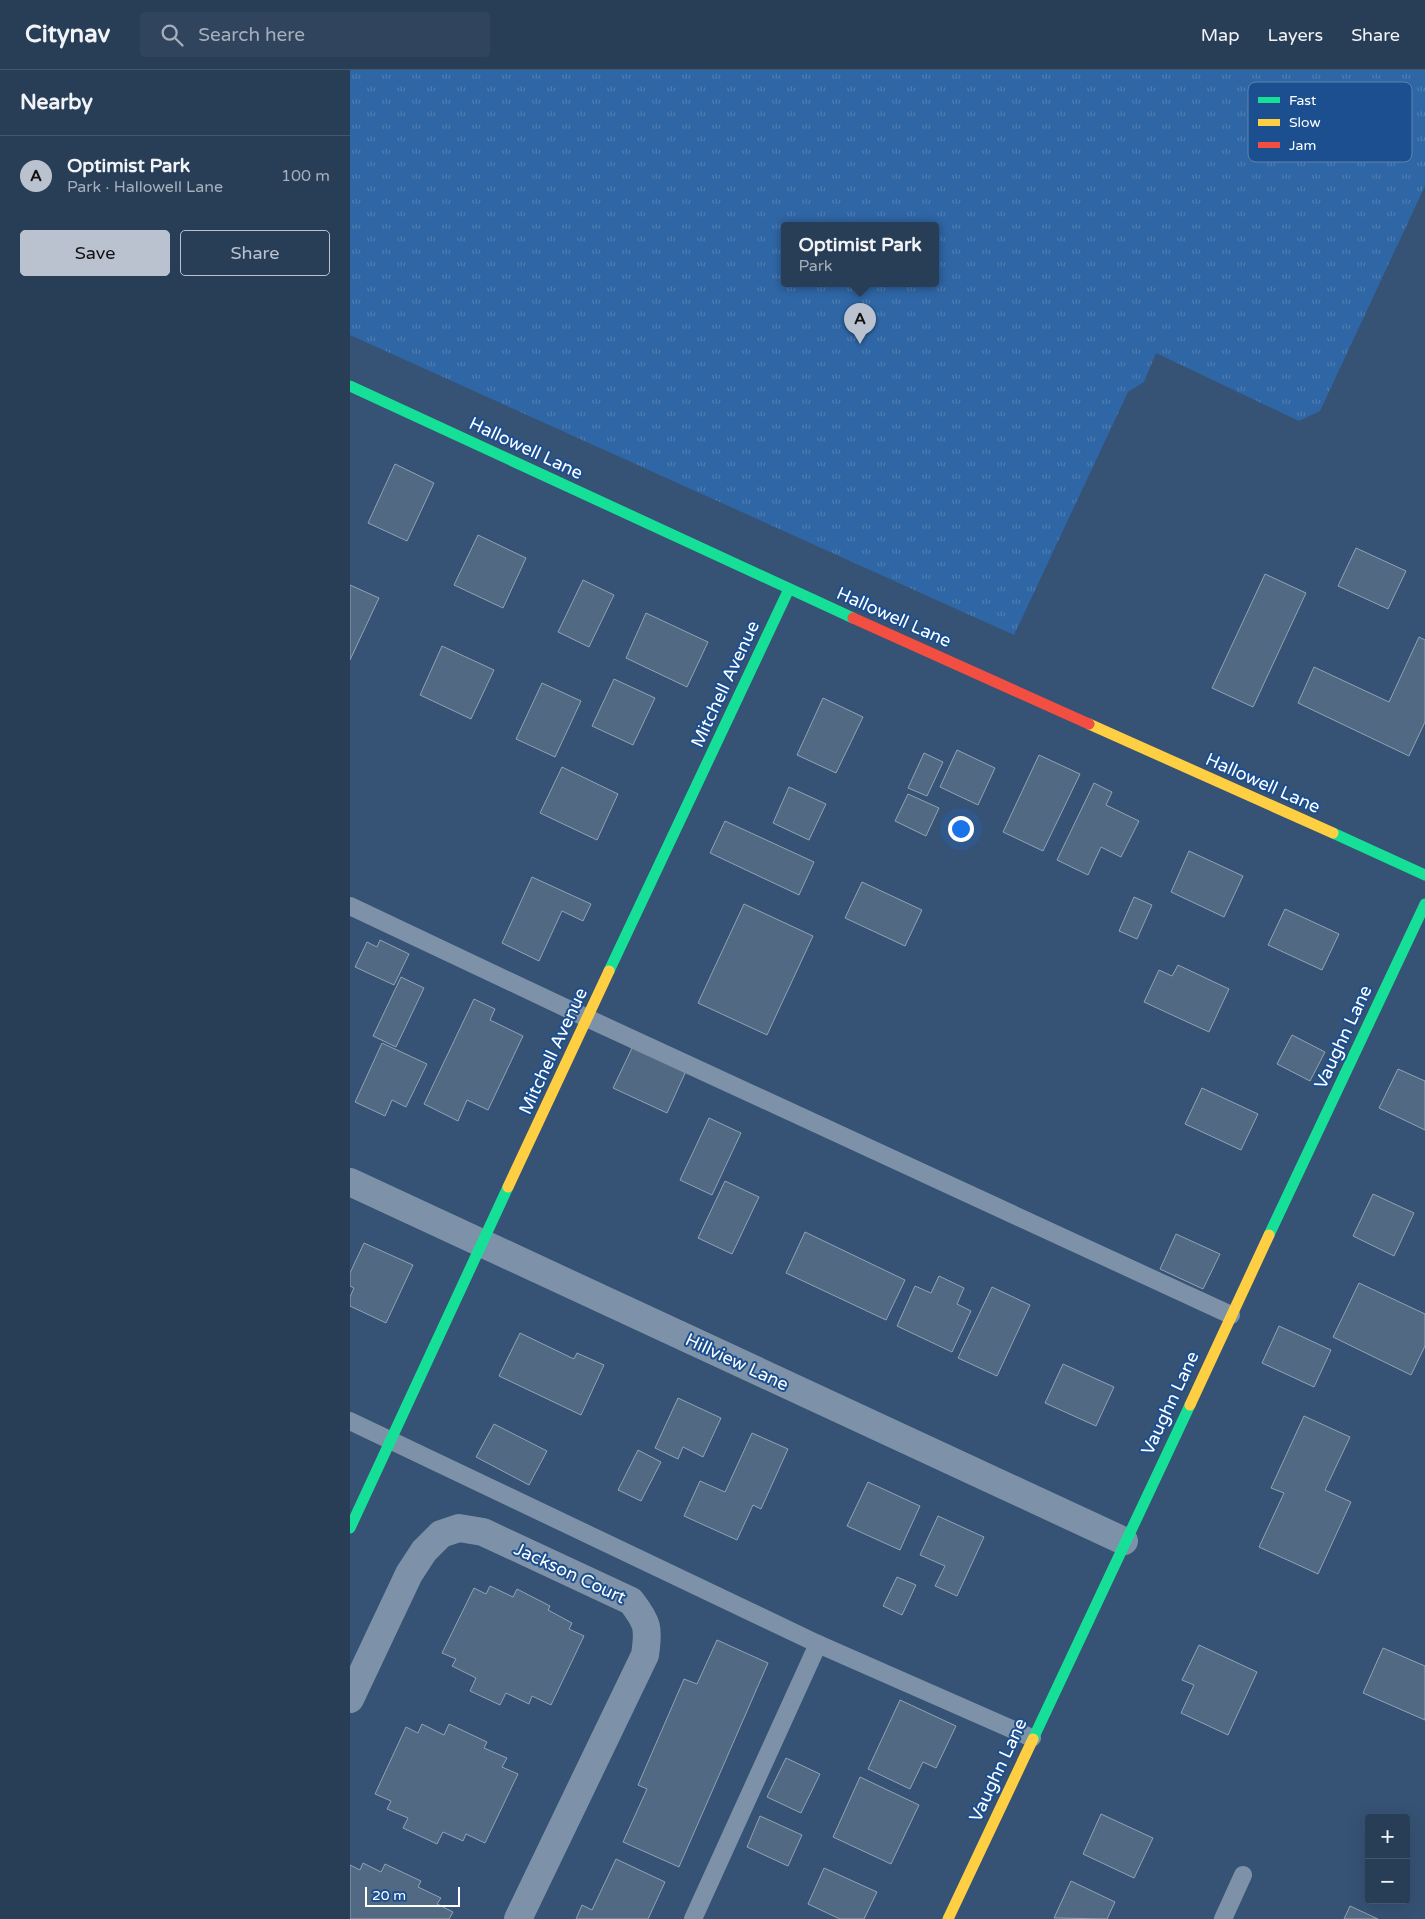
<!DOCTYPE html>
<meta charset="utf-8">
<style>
:root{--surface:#283e57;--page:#30455d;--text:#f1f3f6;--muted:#a5aeba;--line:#44576d;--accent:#b9c2ce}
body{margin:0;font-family:"Varela Round",sans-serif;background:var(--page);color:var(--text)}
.controls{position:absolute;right:15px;bottom:15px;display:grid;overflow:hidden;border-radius:5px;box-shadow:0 5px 20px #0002}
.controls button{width:45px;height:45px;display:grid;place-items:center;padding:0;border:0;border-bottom:1px solid var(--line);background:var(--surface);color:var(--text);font:25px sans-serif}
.scale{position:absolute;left:15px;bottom:12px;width:95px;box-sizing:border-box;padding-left:5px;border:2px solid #fff;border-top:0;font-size:14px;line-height:18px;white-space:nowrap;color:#fff;-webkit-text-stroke:4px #1b4f8f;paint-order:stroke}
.you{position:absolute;left:610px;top:758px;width:18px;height:18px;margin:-12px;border:4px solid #fff;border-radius:50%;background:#1a73e8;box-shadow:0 0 0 8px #1a73e833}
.badge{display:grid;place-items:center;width:32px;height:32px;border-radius:50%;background:var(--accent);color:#111;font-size:16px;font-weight:700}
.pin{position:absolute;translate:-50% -41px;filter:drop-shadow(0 1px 2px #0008)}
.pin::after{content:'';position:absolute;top:26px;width:18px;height:15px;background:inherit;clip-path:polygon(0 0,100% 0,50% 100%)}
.popup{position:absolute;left:431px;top:152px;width:158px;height:65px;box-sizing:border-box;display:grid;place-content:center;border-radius:5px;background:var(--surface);filter:drop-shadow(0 1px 4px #0005);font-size:16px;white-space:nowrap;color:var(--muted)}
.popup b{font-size:19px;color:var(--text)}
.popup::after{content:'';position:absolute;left:50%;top:100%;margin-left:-10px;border:10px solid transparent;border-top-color:var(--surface)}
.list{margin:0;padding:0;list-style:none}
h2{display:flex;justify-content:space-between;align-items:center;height:65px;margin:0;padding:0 20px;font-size:21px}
h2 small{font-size:16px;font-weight:400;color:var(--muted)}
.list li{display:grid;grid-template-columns:32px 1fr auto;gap:15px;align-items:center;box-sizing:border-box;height:80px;padding:0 20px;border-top:1px solid var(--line)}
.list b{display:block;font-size:19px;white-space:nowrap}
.list p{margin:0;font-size:16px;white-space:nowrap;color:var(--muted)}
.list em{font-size:16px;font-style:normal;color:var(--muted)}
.actions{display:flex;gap:10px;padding:15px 20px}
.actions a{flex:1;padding:11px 0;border:1px solid var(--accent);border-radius:5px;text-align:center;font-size:18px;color:var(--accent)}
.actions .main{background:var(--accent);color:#111}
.icon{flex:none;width:28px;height:28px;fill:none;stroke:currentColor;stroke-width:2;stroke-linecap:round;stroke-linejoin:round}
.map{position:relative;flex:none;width:1075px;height:1849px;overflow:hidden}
header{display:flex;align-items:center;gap:30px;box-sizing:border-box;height:70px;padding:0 25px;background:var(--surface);border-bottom:1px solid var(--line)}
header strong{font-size:24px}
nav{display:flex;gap:28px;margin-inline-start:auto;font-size:18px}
.search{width:350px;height:45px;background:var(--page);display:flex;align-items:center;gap:12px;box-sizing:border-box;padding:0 18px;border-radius:5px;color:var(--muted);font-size:19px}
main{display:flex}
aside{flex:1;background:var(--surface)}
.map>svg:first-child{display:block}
.park{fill:url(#park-tufts);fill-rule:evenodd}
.building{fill:#526984;stroke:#92a2b6}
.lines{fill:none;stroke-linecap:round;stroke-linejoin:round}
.lane{stroke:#7d92a8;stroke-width:18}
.street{stroke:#7d92a8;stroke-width:28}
.fast{stroke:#16e098;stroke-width:11}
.slow{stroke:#ffcf43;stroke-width:11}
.jam{stroke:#f24e42;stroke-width:11}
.labels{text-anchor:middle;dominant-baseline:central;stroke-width:4;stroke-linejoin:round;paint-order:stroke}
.street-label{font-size:18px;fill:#fff;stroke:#1b4f8f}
.key{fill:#1b4f8f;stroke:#5f84b1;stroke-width:1}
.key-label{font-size:14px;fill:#fff}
</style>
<header>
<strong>Citynav</strong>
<div class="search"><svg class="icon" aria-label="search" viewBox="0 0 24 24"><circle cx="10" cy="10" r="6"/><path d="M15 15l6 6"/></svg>Search here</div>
<nav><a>Map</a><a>Layers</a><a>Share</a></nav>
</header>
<main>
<aside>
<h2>Nearby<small></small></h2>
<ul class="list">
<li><span class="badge">A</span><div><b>Optimist Park</b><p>Park · Hallowell Lane</p></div><em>100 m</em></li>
</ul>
<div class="actions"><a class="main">Save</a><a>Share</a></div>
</aside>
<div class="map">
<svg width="1075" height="1849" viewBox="0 0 1075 1849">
<defs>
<pattern id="park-tufts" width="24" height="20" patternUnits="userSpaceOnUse" patternTransform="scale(1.25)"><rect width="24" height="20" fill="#2f66a5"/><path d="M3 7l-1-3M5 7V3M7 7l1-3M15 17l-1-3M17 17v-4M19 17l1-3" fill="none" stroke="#4e7db2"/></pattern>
</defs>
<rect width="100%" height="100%" fill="#365274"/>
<path class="park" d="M0,0H1075V116L970,341L949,351L806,283L794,312L778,322L664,565L0,265ZM435,155H585V213H435Z"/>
<g class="building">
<path d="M45,394L84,413L57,471L18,453Z"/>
<path d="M128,465L176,488L153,538L104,515Z"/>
<path d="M1006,478L1056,501L1038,539L988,516Z"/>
<path d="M915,504L956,523L903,637L862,618Z"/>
<path d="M233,510L264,525L239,577L208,562Z"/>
<path d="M0,515L29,528L0,590Z"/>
<path d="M296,543L358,572L337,617L276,588Z"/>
<path d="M1069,567L1075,570V652L1059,686L948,633L964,597L1039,632Z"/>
<path d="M92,576L144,600L121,649L70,625Z"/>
<path d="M264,609L305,628L283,675L242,656Z"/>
<path d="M192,613L231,631L205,687L166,669Z"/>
<path d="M473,628L513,647L486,703L447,685Z"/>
<path d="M607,680L645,698L628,735L590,717Z"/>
<path d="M574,683L593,692L577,726L558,718Z"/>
<path d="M689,685L730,704L693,781L653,762Z"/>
<path d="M212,697L268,724L247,770L190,743Z"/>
<path d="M744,713L762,722L756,735L789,751L771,787L751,777L738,805L707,790Z"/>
<path d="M439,717L476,734L459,770L423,753Z"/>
<path d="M558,724L589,738L576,766L545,751Z"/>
<path d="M375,751L464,792L449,825L360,783Z"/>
<path d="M839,781L893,806L874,847L821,822Z"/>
<path d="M182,807L241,834L233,851L212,841L189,891L152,873Z"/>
<path d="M512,812L572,840L555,876L495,848Z"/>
<path d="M784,827L802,835L787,869L769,861Z"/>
<path d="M394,834L463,866L417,965L348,933Z"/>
<path d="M935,839L989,864L972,900L918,875Z"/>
<path d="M30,870L59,884L44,915L5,897L17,872L27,877Z"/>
<path d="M828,895L879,919L859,962L794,932L809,900L822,906Z"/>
<path d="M51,907L74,918L46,977L23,966Z"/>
<path d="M124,929L145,939L140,950L173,966L138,1040L117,1030L108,1051L74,1034Z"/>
<path d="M942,965L975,982L960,1011L927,994Z"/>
<path d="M32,973L77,994L56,1037L42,1030L35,1046L5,1032Z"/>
<path d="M283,976L336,1001L317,1043L263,1018Z"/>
<path d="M1048,999L1075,1011V1060L1029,1038Z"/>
<path d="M852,1018L908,1044L891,1080L835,1054Z"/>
<path d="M359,1048L391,1063L362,1125L330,1110Z"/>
<path d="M375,1111L409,1127L382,1184L348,1168Z"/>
<path d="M1023,1124L1064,1143L1044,1186L1003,1166Z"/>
<path d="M455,1162L555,1210L536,1250L436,1203Z"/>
<path d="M826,1164L870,1184L853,1219L810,1199Z"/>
<path d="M14,1173L63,1195L36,1253L0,1236V1227L4,1218L0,1216V1203Z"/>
<path d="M589,1206L614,1218L607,1234L621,1241L602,1282L547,1256L565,1216L581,1223Z"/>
<path d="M1009,1213L1075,1244V1276L1061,1305L983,1267Z"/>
<path d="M642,1217L680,1235L647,1306L608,1288Z"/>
<path d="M929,1256L981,1280L964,1317L912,1293Z"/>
<path d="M170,1263L224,1289L227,1283L254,1295L231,1345L149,1306Z"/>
<path d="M713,1294L764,1317L746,1356L695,1333Z"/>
<path d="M328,1328L371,1348L353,1387L333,1377L328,1389L305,1378Z"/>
<path d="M954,1346L1000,1367L975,1420L1001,1432L968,1504L909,1477L934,1423L921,1418Z"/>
<path d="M144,1354L197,1381L179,1415L126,1387Z"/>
<path d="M402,1363L438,1379L411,1439L403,1435L387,1470L334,1446L350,1411L375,1422Z"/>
<path d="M288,1380L311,1392L291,1431L268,1420Z"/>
<path d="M518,1412L570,1436L550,1480L497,1456Z"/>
<path d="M588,1446L634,1467L607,1526L585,1516L595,1496L570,1485Z"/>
<path d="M547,1507L566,1515L552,1545L533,1536Z"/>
<path d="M140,1516L163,1527L167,1519L200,1536L198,1540L222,1553L219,1559L234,1566L201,1635L182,1626L179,1634L156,1623L150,1635L120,1621L126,1608L102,1596L106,1589L92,1583L124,1518L136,1524Z"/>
<path d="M367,1570L418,1593L329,1797L273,1772L297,1719L288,1715L334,1609L347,1614Z"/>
<path d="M849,1575L907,1602L878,1665L831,1643L844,1615L832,1610Z"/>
<path d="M1033,1578L1075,1596V1650L1013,1623Z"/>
<path d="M550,1630L606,1656L586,1698L573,1692L560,1719L518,1699Z"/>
<path d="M72,1654L94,1665L99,1654L137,1672L134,1678L157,1688L152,1697L168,1704L135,1773L116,1764L113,1771L93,1762L87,1774L53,1758L58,1748L37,1739L41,1731L25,1724L56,1657L68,1663Z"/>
<path d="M436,1688L470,1704L451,1743L417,1727Z"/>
<path d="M510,1707L569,1735L541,1794L483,1767Z"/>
<path d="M751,1744L803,1768L784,1808L733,1784Z"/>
<path d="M410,1746L452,1765L438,1796L397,1777Z"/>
<path d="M266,1789L315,1812L298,1849H226L232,1835L242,1840Z"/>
<path d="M13,1793L31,1802L35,1794L71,1811L68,1817L91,1828L87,1834L103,1842L99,1849H0V1795L10,1800Z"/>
<path d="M474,1798L527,1822L514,1849H490L458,1834Z"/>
<path d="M721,1811L765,1832L757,1849L704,1848Z"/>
<path d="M1000,1836L1028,1849H994Z"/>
</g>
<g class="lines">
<g class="lane">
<path d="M0,836L237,948L881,1245"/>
<path d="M0,1351L468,1574L682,1668"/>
<path d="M343,1849L468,1574"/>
<path d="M873,1849L893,1805"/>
</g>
<g class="street">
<path d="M0,1112L774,1471"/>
<path d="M0,1629L59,1504L74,1481L91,1464L109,1458L133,1462L281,1531C298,1553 299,1558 295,1585L168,1849"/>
</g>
<g class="fast">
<path d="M0,316L503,548"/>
<path d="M983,763L1075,805"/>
<path d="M259,901L439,519"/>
<path d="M919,1165L1075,834"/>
<path d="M0,1458L158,1117"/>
<path d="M683,1669L840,1335"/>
</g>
<g class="slow">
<path d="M739,654L983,763"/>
<path d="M158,1117L259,901"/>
<path d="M840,1335L919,1165"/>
<path d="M598,1849L683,1669"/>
</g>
<path class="jam" d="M503,548L739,654"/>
</g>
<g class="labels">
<g class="street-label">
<text transform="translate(176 378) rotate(25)">Hallowell Lane</text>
<text transform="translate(544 547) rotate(24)">Hallowell Lane</text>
<text transform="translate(375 614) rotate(-65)">Mitchell Avenue</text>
<text transform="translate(913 713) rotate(24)">Hallowell Lane</text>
<text transform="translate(993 967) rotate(-65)">Vaughn Lane</text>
<text transform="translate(203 981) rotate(-65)">Mitchell Avenue</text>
<text transform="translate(387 1292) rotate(25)">Hillview Lane</text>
<text transform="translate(820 1333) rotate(-65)">Vaughn Lane</text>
<text transform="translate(220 1503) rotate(25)">Jackson Court</text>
<text transform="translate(648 1700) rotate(-65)">Vaughn Lane</text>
</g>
</g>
<rect x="898" y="12" width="164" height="80" rx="8" class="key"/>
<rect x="908" y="27" width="22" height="6" fill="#16e098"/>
<rect x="908" y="49" width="22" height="7" fill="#ffcf43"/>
<rect x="908" y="72" width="22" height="6" fill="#f24e42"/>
<g class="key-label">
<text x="939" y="35">Fast</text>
<text x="939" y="57">Slow</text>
<text x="939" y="80">Jam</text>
</g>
</svg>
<div class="controls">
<button>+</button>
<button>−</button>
</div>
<div class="scale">20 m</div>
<div class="you"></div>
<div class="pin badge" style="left:510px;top:274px">A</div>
<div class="popup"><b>Optimist Park</b>Park</div>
</div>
</main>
